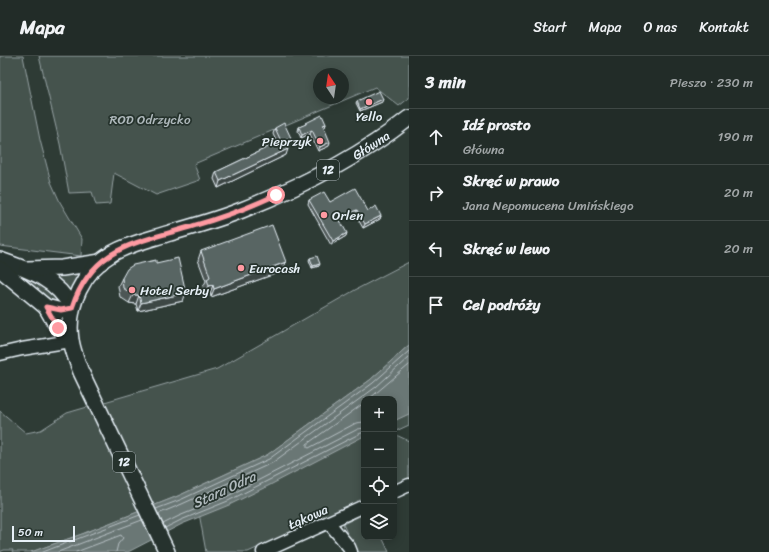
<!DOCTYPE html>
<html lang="pl">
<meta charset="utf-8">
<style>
:root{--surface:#222c28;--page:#2a3430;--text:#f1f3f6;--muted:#a2a7a8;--line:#3f4845}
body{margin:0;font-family:Sriracha,sans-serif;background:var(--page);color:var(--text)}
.controls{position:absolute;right:12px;bottom:12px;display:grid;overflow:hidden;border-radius:8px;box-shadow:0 2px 10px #0003}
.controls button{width:36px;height:36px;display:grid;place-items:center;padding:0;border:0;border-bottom:1px solid var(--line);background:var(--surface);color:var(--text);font:20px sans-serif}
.compass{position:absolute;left:313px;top:12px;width:36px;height:36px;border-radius:50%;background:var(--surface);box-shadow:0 2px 10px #0003;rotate:347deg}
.scale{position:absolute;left:12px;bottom:10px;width:63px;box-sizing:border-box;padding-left:4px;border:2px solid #e8f1f8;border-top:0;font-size:11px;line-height:14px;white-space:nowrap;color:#e8f1f8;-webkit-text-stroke:3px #26332d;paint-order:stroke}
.stop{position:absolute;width:12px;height:12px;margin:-9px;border:3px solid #ff9aa2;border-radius:50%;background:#fff}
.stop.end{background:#ff9aa2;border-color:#fff;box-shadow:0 1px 4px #0008}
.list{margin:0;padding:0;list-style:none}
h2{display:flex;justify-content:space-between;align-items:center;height:52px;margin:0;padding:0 16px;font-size:17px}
h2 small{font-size:13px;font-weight:400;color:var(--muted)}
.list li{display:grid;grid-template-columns:26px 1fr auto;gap:12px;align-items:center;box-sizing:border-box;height:56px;padding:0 16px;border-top:1px solid var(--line)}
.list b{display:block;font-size:15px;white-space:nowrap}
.list p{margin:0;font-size:13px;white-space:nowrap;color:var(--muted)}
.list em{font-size:13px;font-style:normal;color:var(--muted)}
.icon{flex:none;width:22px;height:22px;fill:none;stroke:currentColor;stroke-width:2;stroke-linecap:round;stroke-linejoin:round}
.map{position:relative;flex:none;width:409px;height:496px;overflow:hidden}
header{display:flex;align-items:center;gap:24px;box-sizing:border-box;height:56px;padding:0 20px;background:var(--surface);border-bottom:1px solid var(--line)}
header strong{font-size:19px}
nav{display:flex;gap:22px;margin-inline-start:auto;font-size:14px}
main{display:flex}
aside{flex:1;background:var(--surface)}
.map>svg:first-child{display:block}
.green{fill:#45524e;stroke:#96a2a3;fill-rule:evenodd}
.water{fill:#6b7775;stroke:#9da8a9}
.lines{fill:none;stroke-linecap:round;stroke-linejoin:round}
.shore{stroke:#b6c0c4;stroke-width:1}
.minor-casing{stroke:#e8f1f8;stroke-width:15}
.major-casing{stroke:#e8f1f8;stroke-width:18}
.minor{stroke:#26332d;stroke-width:12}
.major{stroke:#26332d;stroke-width:15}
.wall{fill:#4d5755;stroke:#e8f1f8}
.shaded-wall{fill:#3e4745;stroke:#e8f1f8}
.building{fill:#596563;stroke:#e8f1f8}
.route{stroke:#ff9aa2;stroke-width:5}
.poi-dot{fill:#ff9aa2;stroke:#26332d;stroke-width:1.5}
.labels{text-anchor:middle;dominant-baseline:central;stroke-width:3.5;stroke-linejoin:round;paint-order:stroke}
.shield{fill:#26332d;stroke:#aeb8bb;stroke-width:1}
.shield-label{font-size:12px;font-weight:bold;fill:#e8f1f8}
.poi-label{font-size:13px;fill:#e8f1f8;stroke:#26332d;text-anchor:start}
.park-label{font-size:13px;fill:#afb9bc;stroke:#26332d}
.street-label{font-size:13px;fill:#e8f1f8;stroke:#26332d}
.water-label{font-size:14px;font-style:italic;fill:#b0babd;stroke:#26332d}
</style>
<header>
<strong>Mapa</strong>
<nav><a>Start</a><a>Mapa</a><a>O nas</a><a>Kontakt</a></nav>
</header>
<main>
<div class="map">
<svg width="409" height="496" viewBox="0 0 409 496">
<rect width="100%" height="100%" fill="#2e3b35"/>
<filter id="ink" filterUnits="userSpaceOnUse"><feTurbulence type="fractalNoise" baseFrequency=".025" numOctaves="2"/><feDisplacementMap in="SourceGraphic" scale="8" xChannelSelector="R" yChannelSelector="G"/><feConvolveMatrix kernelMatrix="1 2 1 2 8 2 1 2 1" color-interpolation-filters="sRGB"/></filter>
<g filter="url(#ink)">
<g class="green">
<path d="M0,0H23L40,84L51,126L60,146L82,183L81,200L0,190Z"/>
<path d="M39,0H409V42L399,50L375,31L194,108L200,124L156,139L114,117L110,148L96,149L92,136L69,137L60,88ZM319,18H343V42H319Z"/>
<path d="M1,206L48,230L66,248L55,250Z"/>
<path d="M409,206V289L370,324L267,399L178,440L82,478L31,496H12L13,494H4L0,496V355L26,377L41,374L67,357L217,313L355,234Z"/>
<path d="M85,211L76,224L69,237L44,215Z"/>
<path d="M409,351V369L394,376V359Z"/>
<path d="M364,374V443L248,496H206L199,457Z"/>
<path d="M394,378L409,385V423L394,429Z"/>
<path d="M364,458V481H382L389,496H355L343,468Z"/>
</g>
<path class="water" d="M409,289V358L394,365V343H364V380L270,429L229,449L182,468L128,496H31L82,478L178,440L267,399L370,324Z"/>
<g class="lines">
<g class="shore">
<path d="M369,343L409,309"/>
<path d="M364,347L307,388V391L309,392L356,367L364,366"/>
<path d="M156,453L180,444L269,403L373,327L409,295"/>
<path d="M158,458L182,448L272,407L376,331L409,301"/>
<path d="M163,468L179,460L226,441L358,373L364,372"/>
<path d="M165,472L181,464L228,445L361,377H364"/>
<path d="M43,496L140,459"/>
<path d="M58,496L142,464"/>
<path d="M76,496L121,479L123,482L118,488L116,496"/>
</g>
<defs>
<g id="minor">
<path d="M0,298L22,293L71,285"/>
<path d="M394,436L409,429"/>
<path d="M329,467L349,491L351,496"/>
<path d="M263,496L364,450"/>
</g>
<g id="major">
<path d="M0,204C29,214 57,223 72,252"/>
<path d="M0,213L46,251L61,255L72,252"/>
<path d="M27,213L62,212L101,206"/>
<path d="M46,251L58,272L71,285"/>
<path id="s1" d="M167,496L81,316C77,306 73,295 71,284C66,250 83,214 113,197C131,187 151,183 170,177C195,170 219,163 242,154C300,131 361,100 409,62"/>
</g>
</defs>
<use href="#minor" class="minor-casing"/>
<use href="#major" class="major-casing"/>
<use href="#minor" class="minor"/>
<use href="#major" class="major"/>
</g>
<g class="wall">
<path d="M357,45L382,46L360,55L356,47Z"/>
<path d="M306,67L326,68L325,71L324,72L329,90L318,95L310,78L301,82L298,75L299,71L305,69Z"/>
<path d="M275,72L289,88L287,89L286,99L218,132L214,123L216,116L277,87L273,78Z"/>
<path d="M309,144L330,146L368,155L381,160L380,163L363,172L355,158L340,164L346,180L331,189L308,148Z"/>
<path d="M201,195L283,215L211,241L210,237L206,238L203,231L206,225L198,204Z"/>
<path d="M310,202L319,210L312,212L309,204Z"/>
<path d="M156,207L183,245L138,255L136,248L129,247L120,241L118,230L122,222Z"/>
</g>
<g class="shaded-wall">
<path d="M383,43L382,46L360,55V53Z"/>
<path d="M326,68L325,71L321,73L323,69Z"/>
<path d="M312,74L310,78L301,82L302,79Z"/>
<path d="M291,82L289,88L282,91L285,85Z"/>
<path d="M330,86L329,90L318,95L320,91Z"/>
<path d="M288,93L286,99L218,132L220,125Z"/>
<path d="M357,154L355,158L337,165L338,161Z"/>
<path d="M381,160L380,163L363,172L365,168Z"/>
<path d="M347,177L346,180L331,189L333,185Z"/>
<path d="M286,206L283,215L211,241L214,233Z"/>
<path d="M320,208L319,210L312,212L313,210Z"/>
<path d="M213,229L210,237L206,238L209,230Z"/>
<path d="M186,237L183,245L138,255L141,247Z"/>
<path d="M133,239H139L136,248L129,247Z"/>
</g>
<g class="building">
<path d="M379,35L383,43L360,53L357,45Z"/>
<path d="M322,59L326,68L323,69L330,86L320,91L312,74L302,79L299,71L306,68V67Z"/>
<path d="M284,67L291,82L285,85L288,93L220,125L216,116L281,85L275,72Z"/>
<path d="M355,132L368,155L376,150L381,160L365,168L357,154L338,161L347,177L333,185L309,144L324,136L330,146Z"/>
<path d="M272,169L286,206L214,233L213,229L209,230L207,223L210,221L201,195Z"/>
<path d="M317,200L320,208L313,210L310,202Z"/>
<path d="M178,202L186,237L141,247L139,239H133L123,232L122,222L127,213L133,209L156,204V207Z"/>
</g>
</g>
<g class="lines" filter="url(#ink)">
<path class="route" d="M58,272L46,251L61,254L72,252C93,188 140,187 196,169C224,161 250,151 276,139"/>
</g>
<g class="poi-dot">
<circle cx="369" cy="46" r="4"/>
<circle cx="320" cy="85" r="4"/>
<circle cx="324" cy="159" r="4"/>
<circle cx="241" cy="212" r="4"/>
<circle cx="132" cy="234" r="4"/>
</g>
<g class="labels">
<g class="shield">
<rect x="317" y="104" width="22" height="20" rx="3"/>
<rect x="113" y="396" width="22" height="20" rx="3"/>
</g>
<g class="shield-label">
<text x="328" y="114">12</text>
<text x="124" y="406">12</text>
</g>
<g class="poi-label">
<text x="369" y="60" text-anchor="middle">Yello</text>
<text x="312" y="85" text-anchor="end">Pieprzyk</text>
<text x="332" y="159">Orlen</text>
<text x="249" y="212">Eurocash</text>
<text x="140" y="234">Hotel Serby</text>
</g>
<g class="park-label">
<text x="150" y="63">ROD Odrzycko</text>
</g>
<g class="street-label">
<text stroke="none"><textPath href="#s1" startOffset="616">Główna</textPath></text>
<text transform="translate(308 461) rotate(-24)">Łąkowa</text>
</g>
<g class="water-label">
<text transform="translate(224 434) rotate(-25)">Stara Odra</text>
</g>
</g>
</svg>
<div class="controls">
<button>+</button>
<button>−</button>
<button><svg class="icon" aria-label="locate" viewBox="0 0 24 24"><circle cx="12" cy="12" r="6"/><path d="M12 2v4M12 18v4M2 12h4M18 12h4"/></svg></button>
<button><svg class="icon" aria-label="layers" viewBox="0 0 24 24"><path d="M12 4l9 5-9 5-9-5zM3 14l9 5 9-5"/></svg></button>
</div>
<svg class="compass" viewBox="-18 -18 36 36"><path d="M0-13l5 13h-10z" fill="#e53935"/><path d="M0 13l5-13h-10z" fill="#a2a7a8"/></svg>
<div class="scale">50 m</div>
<div class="stop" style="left:276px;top:139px"></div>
<div class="stop end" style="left:58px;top:272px"></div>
</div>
<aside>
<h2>3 min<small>Pieszo · 230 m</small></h2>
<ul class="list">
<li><svg class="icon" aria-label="ahead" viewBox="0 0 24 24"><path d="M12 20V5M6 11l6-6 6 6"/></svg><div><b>Idź prosto</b><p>Główna</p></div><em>190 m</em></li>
<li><svg class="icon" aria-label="right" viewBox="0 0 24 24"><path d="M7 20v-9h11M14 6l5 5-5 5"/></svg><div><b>Skręć w prawo</b><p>Jana Nepomucena Umińskiego</p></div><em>20 m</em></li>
<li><svg class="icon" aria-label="left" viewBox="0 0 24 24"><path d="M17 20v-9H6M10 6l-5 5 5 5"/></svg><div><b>Skręć w lewo</b></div><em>20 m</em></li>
<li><svg class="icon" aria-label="arrive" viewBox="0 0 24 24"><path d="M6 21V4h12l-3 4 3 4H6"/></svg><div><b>Cel podróży</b></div></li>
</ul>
</aside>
</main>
